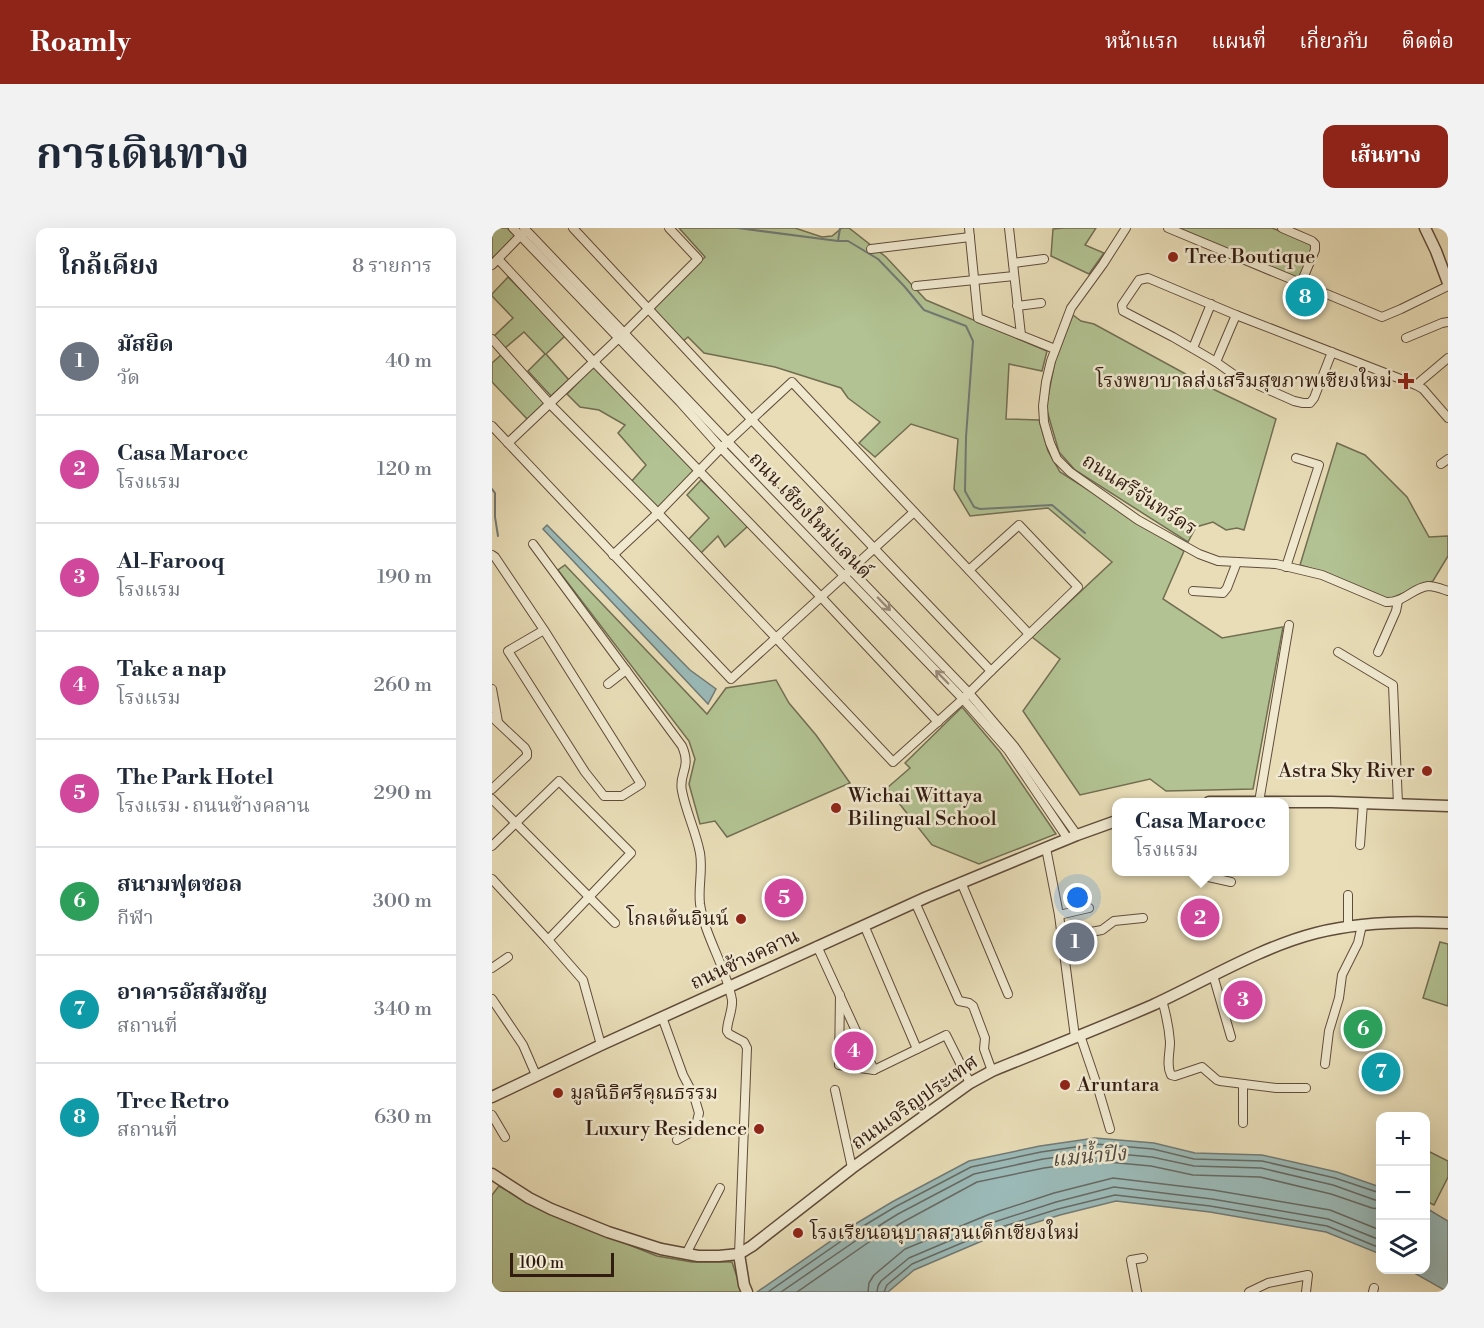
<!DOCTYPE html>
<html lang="th">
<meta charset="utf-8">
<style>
:root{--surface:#fff;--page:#f2f2f3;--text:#1f2937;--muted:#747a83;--line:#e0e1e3;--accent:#8f2418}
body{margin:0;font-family:"Libre Bodoni","Noto Serif Thai",serif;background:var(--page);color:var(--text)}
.controls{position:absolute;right:18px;bottom:18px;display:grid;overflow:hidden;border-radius:12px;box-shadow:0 6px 24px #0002}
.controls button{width:54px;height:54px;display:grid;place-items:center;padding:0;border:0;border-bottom:2px solid var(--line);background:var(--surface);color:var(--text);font:30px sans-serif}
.scale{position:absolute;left:18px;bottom:15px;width:104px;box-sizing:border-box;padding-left:6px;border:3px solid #321b11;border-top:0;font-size:16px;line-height:21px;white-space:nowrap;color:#321b11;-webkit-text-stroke:4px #f0e9d0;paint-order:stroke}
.you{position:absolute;left:586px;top:670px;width:21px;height:21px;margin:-15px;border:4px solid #fff;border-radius:50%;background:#1a73e8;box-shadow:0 0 0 9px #1a73e833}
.badge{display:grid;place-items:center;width:39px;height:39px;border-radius:50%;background:var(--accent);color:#fff;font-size:20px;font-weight:700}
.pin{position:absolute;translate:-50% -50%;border:3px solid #fff;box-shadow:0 2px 6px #0006}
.popup{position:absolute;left:620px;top:570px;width:177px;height:78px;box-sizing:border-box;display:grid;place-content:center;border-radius:12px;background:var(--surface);filter:drop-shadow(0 2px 4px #0005);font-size:20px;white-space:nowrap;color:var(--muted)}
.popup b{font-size:22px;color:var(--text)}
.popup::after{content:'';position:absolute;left:50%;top:100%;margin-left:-12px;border:12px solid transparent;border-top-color:var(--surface)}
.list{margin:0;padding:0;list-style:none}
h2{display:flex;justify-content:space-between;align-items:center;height:78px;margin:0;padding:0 24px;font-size:26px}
h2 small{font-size:20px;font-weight:400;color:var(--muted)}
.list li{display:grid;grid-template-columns:39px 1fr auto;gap:18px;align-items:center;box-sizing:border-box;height:108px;padding:0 24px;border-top:2px solid var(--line)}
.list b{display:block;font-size:22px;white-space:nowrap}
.list p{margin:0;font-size:20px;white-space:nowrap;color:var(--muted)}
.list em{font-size:20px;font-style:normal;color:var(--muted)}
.icon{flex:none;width:33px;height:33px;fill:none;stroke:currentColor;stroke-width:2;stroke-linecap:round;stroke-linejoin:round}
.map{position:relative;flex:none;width:956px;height:1064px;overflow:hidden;border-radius:12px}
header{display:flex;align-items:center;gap:36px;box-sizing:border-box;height:84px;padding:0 30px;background:var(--accent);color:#fff}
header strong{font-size:28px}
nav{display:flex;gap:33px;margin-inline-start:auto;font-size:21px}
.intro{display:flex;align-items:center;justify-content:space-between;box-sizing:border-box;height:144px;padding:0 36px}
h1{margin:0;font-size:42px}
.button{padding:15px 27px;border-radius:12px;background:var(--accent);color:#fff;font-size:21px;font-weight:700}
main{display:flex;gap:36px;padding:0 36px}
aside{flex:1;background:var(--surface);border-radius:12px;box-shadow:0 6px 24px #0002}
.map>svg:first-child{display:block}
.green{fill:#b2c292;stroke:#726e52;stroke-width:1.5}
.water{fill:#9bbab8;stroke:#717a75;stroke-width:1.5}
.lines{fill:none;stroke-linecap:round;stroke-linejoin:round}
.shore{stroke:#666a64;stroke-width:1.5}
.stream{stroke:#717a75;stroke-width:2}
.minor-casing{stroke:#604c3a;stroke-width:10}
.tertiary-casing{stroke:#604c3a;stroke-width:13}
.minor{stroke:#f0e9d0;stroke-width:8}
.tertiary{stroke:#f0e9d0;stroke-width:10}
.oneway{stroke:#9a8c7a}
.poi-dot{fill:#8f2418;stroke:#f0e9d0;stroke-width:2}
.labels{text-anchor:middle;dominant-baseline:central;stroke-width:5;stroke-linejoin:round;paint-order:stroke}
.poi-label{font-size:20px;fill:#321b11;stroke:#f0e9d0;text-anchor:start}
.street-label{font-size:20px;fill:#321b11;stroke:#f0e9d0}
.water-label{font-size:21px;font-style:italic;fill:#524b43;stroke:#f0e9d0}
</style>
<header>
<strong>Roamly</strong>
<nav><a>หน้าแรก</a><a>แผนที่</a><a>เกี่ยวกับ</a><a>ติดต่อ</a></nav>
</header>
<div class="intro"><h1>การเดินทาง</h1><a class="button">เส้นทาง</a></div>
<main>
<aside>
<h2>ใกล้เคียง<small>8 รายการ</small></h2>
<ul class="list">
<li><span class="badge" style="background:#6b7280">1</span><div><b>มัสยิด</b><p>วัด</p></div><em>40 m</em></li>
<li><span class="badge" style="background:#d1479c">2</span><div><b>Casa Marocc</b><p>โรงแรม</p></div><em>120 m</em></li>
<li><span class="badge" style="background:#d1479c">3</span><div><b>Al-Farooq</b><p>โรงแรม</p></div><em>190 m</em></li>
<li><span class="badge" style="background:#d1479c">4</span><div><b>Take a nap</b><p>โรงแรม</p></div><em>260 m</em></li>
<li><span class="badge" style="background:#d1479c">5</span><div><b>The Park Hotel</b><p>โรงแรม · ถนนช้างคลาน</p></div><em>290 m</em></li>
<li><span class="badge" style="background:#2e9e5b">6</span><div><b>สนามฟุตซอล</b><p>กีฬา</p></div><em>300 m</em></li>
<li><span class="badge" style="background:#0f9aa8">7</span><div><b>อาคารอัสสัมชัญ</b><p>สถานที่</p></div><em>340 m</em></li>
<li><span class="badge" style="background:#0f9aa8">8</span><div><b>Tree Retro</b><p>สถานที่</p></div><em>630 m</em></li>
</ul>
</aside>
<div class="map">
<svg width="956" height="1064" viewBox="0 0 956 1064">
<rect width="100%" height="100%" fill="#e8ddb7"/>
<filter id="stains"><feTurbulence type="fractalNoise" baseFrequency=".00333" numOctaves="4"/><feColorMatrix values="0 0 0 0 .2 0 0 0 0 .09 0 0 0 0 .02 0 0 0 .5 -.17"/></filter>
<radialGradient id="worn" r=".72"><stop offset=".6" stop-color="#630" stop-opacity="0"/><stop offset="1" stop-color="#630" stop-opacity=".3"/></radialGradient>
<g class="green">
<path d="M0,0H15L24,8L0,31Z"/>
<path d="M187,0H303L330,9L340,8L350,0H357L394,29L434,72L555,123L550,143L517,136L514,191L547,192L556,223L568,244L692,323L671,371L730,410L791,399L761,561L674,563L658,551L588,567L531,483L568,431L540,409L620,334L556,280L478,288L462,261L466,211L419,196L383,229L367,215L388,194L356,170L349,160L283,139L212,125L196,109L190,114L160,82L213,29Z"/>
<path d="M572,0H604L593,17L612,25L597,46L559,28L561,1Z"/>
<path d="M684,0H780L819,15L821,21L808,51Z"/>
<path d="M16,49L74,107L54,126L77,152L59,168L36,143L53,126L32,104L13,120L2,108L21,90L0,68V66Z"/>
<path d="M581,87L589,93L602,96L723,162L784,191L752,302L745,300L734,302L721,294L704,299L696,314L583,242L567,224L554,179L563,133Z"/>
<path d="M9,127L54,176L36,192L0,154V135Z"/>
<path d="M102,138L204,242L166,281L139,254L154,237L126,205L133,197L107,182L88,179L75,166Z"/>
<path d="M845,215L873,227L915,269L937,309L956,308V328L941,353L897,371L834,345L808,337Z"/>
<path d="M209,252L256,298L233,319L226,308L209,325L196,312L217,290L195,267Z"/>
<path d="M73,337L215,486L234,460L284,452L297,475L324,507L358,555L235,609L223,593L208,596L197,556L203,531L197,513L66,342Z"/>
<path d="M470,479L508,524L564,606L487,636L440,617L395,560L418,540L413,535Z"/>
<path d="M948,714L956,716V778L931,770Z"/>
<path d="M934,922L956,933V949L942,977L934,973Z"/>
<path d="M7,958L52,983L165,1028L200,1034H240L250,1064H0V967Z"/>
</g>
<g class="water">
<path d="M55,297L198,442L224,461L216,476L51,301Z"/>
<path d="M603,910L662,915L703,925L770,927L845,944L888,959V1026L834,1004L718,984L624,973L568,987L504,1007L422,1042L396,1064H265L365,995L400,974L477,933L548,918Z"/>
<path d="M934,980L956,993V1064L917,1042H934Z"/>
</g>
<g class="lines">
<g class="shore">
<path d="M276,1064L368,1000L403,979L479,939L549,924L604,916L661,921L702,931L770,933L843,950L888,965"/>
<path d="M289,1064L372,1007L406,986L482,946L551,931L604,924L660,929L702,938L769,940L841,957L883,972H888"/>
<path d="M305,1064L377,1014L411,994L485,954L552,940L604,933L659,938L701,947L768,949L839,966L880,980L888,981"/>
<path d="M376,1064L377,1055L382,1047L413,1021L498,986L562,965L621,950L721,962L838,982L888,1002"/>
<path d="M385,1064L386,1058L389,1053L417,1030L499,995L564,974L622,959L720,971L836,991L888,1012"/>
<path d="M392,1064L395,1057L420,1036L503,1001L566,981L623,967L718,978L835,998L888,1020"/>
</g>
<g class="stream">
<path d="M246,0L346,13H356L386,31L412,58L432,82L474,98L481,113L474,209L473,263L482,279L488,281L560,277L593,305"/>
<path d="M346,13L348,0"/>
<path d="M0,261L3,265V289L6,308"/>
</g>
<defs>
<g id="minor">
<path d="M21,0L188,174L229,220L471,471L516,522L576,611"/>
<path d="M32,0L236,214L477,465L522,518L585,607"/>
<path d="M81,0L260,192L499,443"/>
<path d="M477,0L486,90L563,121"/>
<path d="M517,0L529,107"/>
<path d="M634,0L611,36L579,80L559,133L554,154L551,178L552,194L558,215L565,231L578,244L646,292L707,326L726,333L784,336L830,347L894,374C912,375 920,360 936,358C943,358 950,361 956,363"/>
<path d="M676,0L890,89L909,81L956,58"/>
<path d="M790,0L820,13L823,16V22L809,55"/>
<path d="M379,21L478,9"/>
<path d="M6,31L102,134L329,369L446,494"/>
<path d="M521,35L552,31"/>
<path d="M0,37L31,5"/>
<path d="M424,58L522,48"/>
<path d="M525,78L549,75"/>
<path d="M914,110L950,95L956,94"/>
<path d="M0,111L57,175L166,285L401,534L471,471L499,443L586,359L527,297L477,342"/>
<path d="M701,120L719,76"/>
<path d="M840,124L822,170L818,175H811L802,173L741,146L724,134L681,109L631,83L630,77L647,52L656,50L744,87L924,157L931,161L956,190"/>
<path d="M724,134L744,87"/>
<path d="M924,157L956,130"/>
<path d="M0,198L239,451L422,284"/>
<path d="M16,215L132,105L206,31L177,0"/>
<path d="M949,236L956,231"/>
<path d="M41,316L190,518C200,541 186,545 190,563C194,584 204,604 208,625C211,642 206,659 208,676C213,709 234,739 240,772C241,782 235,793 235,803L237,806L252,814L255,820L247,1026"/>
<path d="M0,327L3,329L52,402L149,556L130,568H112L93,544L16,423L52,402"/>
<path d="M121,327L166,285L229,220L300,154L537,406"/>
<path d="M794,339L827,237L804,230"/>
<path d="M701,363L731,365L735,360L745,334"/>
<path d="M846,424L901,457L906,576"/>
<path d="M886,424L904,383L906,373"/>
<path d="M116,456L134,442"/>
<path d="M0,461L6,494"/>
<path d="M0,489L33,520L35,524V528L0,561"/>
<path d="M0,571L123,695"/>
<path d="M767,574L797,397"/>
<path d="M868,617L871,575"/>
<path d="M0,618L67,553L139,625L56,712"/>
<path d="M554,620L567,687L583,809"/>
<path d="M702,644L703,646L739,654"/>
<path d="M0,651L56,712L91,752L109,817"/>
<path d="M469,654L516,766"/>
<path d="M856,667V699"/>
<path d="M423,674L467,773L477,775L481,778L493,810L492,821L500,843"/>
<path d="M567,687L597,680"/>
<path d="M372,697L425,821"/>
<path d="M570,709L610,702L622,693L651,690"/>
<path d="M325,718L382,842"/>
<path d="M0,740L16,729"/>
<path d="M721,747L739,809"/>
<path d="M348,767L347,837L382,842L454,807L478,855"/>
<path d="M0,771L31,817L44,847"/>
<path d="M670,772C674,786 677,800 678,814C678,825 674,837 679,847L683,848L710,839L725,852L728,853L784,860H814"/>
<path d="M170,789L191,847L202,868L207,885L203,902L185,912"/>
<path d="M588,807L605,857L618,901"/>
<path d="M833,836L837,803L847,770L850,747L866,715L870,697"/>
<path d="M751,856V895"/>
<path d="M343,862L360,940"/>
<path d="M0,887L13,909"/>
<path d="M194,1026L228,960"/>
<path d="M645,1064L639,1032L651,1030"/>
<path d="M757,1064L776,1055L816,1047L814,1064"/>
<path d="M881,1064L882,1060"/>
</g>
<g id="tertiary">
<path d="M933,0L944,23L956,55"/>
<path d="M717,574H839L956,578"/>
<path d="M0,869L109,817L435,669L585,607L624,593"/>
<path d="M0,946L37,970L59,981L116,1004L169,1021L206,1028H227L247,1026L260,1018L360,940L478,855L500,843C554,821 608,800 661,777C713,753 769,719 824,705C867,694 912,693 956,695"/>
<path d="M247,1026L252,1057L255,1064"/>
</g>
</defs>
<use href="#minor" class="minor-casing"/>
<use href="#tertiary" class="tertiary-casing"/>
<use href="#minor" class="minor"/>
<use href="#tertiary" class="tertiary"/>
</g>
<defs><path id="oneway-shaft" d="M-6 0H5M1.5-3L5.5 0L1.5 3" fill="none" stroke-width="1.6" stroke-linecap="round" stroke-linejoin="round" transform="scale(1.5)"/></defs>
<g class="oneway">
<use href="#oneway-shaft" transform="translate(392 376) rotate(46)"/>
<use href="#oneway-shaft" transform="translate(450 449) rotate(-134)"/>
</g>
<g class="poi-dot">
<circle cx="681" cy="29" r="6"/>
<path d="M911 144h6v6h6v6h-6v6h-6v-6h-6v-6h6z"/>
<circle cx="935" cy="543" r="6"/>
<circle cx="344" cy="580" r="6"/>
<circle cx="249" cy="691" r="6"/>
<circle cx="573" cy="857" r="6"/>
<circle cx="66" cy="865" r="6"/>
<circle cx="267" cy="901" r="6"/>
<circle cx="306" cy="1005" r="6"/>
</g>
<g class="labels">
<g class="poi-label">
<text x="693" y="29">Tree Boutique</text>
<text x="900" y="153" text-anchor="end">โรงพยาบาลส่งเสริมสุขภาพเชียงใหม่</text>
<text x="923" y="543" text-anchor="end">Astra Sky River</text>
<text x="356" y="568">Wichai Wittaya<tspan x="356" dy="23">Bilingual School</tspan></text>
<text x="237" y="691" text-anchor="end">โกลเด้นอินน์</text>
<text x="585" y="857">Aruntara</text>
<text x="78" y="865">มูลนิธิศรีคุณธรรม</text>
<text x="255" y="901" text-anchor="end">Luxury Residence</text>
<text x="318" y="1005">โรงเรียนอนุบาลสวนเด็กเชียงใหม่</text>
</g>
<g class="street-label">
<text transform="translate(647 267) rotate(33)">ถนนศรีจันทร์ดร</text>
<text transform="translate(318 288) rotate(46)">ถนน เชียงใหม่แลนด์</text>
<text transform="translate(253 732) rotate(-25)">ถนนช้างคลาน</text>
<text transform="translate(423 875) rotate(-35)">ถนนเจริญประเทศ</text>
</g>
<g class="water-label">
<text transform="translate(597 929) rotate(-5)">แม่น้ำปิง</text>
</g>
</g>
<rect width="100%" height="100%" filter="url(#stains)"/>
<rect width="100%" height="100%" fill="url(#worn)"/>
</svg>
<div class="controls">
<button>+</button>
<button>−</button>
<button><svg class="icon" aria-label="layers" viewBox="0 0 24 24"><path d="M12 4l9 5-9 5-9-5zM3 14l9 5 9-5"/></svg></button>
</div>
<div class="scale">100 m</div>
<div class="you"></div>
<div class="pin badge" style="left:583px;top:714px;background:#6b7280">1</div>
<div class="pin badge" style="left:708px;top:690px;background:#d1479c">2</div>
<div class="popup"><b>Casa Marocc</b>โรงแรม</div>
<div class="pin badge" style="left:751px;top:772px;background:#d1479c">3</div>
<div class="pin badge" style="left:362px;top:823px;background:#d1479c">4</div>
<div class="pin badge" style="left:292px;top:670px;background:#d1479c">5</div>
<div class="pin badge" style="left:871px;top:801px;background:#2e9e5b">6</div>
<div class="pin badge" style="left:889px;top:844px;background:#0f9aa8">7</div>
<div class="pin badge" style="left:813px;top:69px;background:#0f9aa8">8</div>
</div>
</main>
